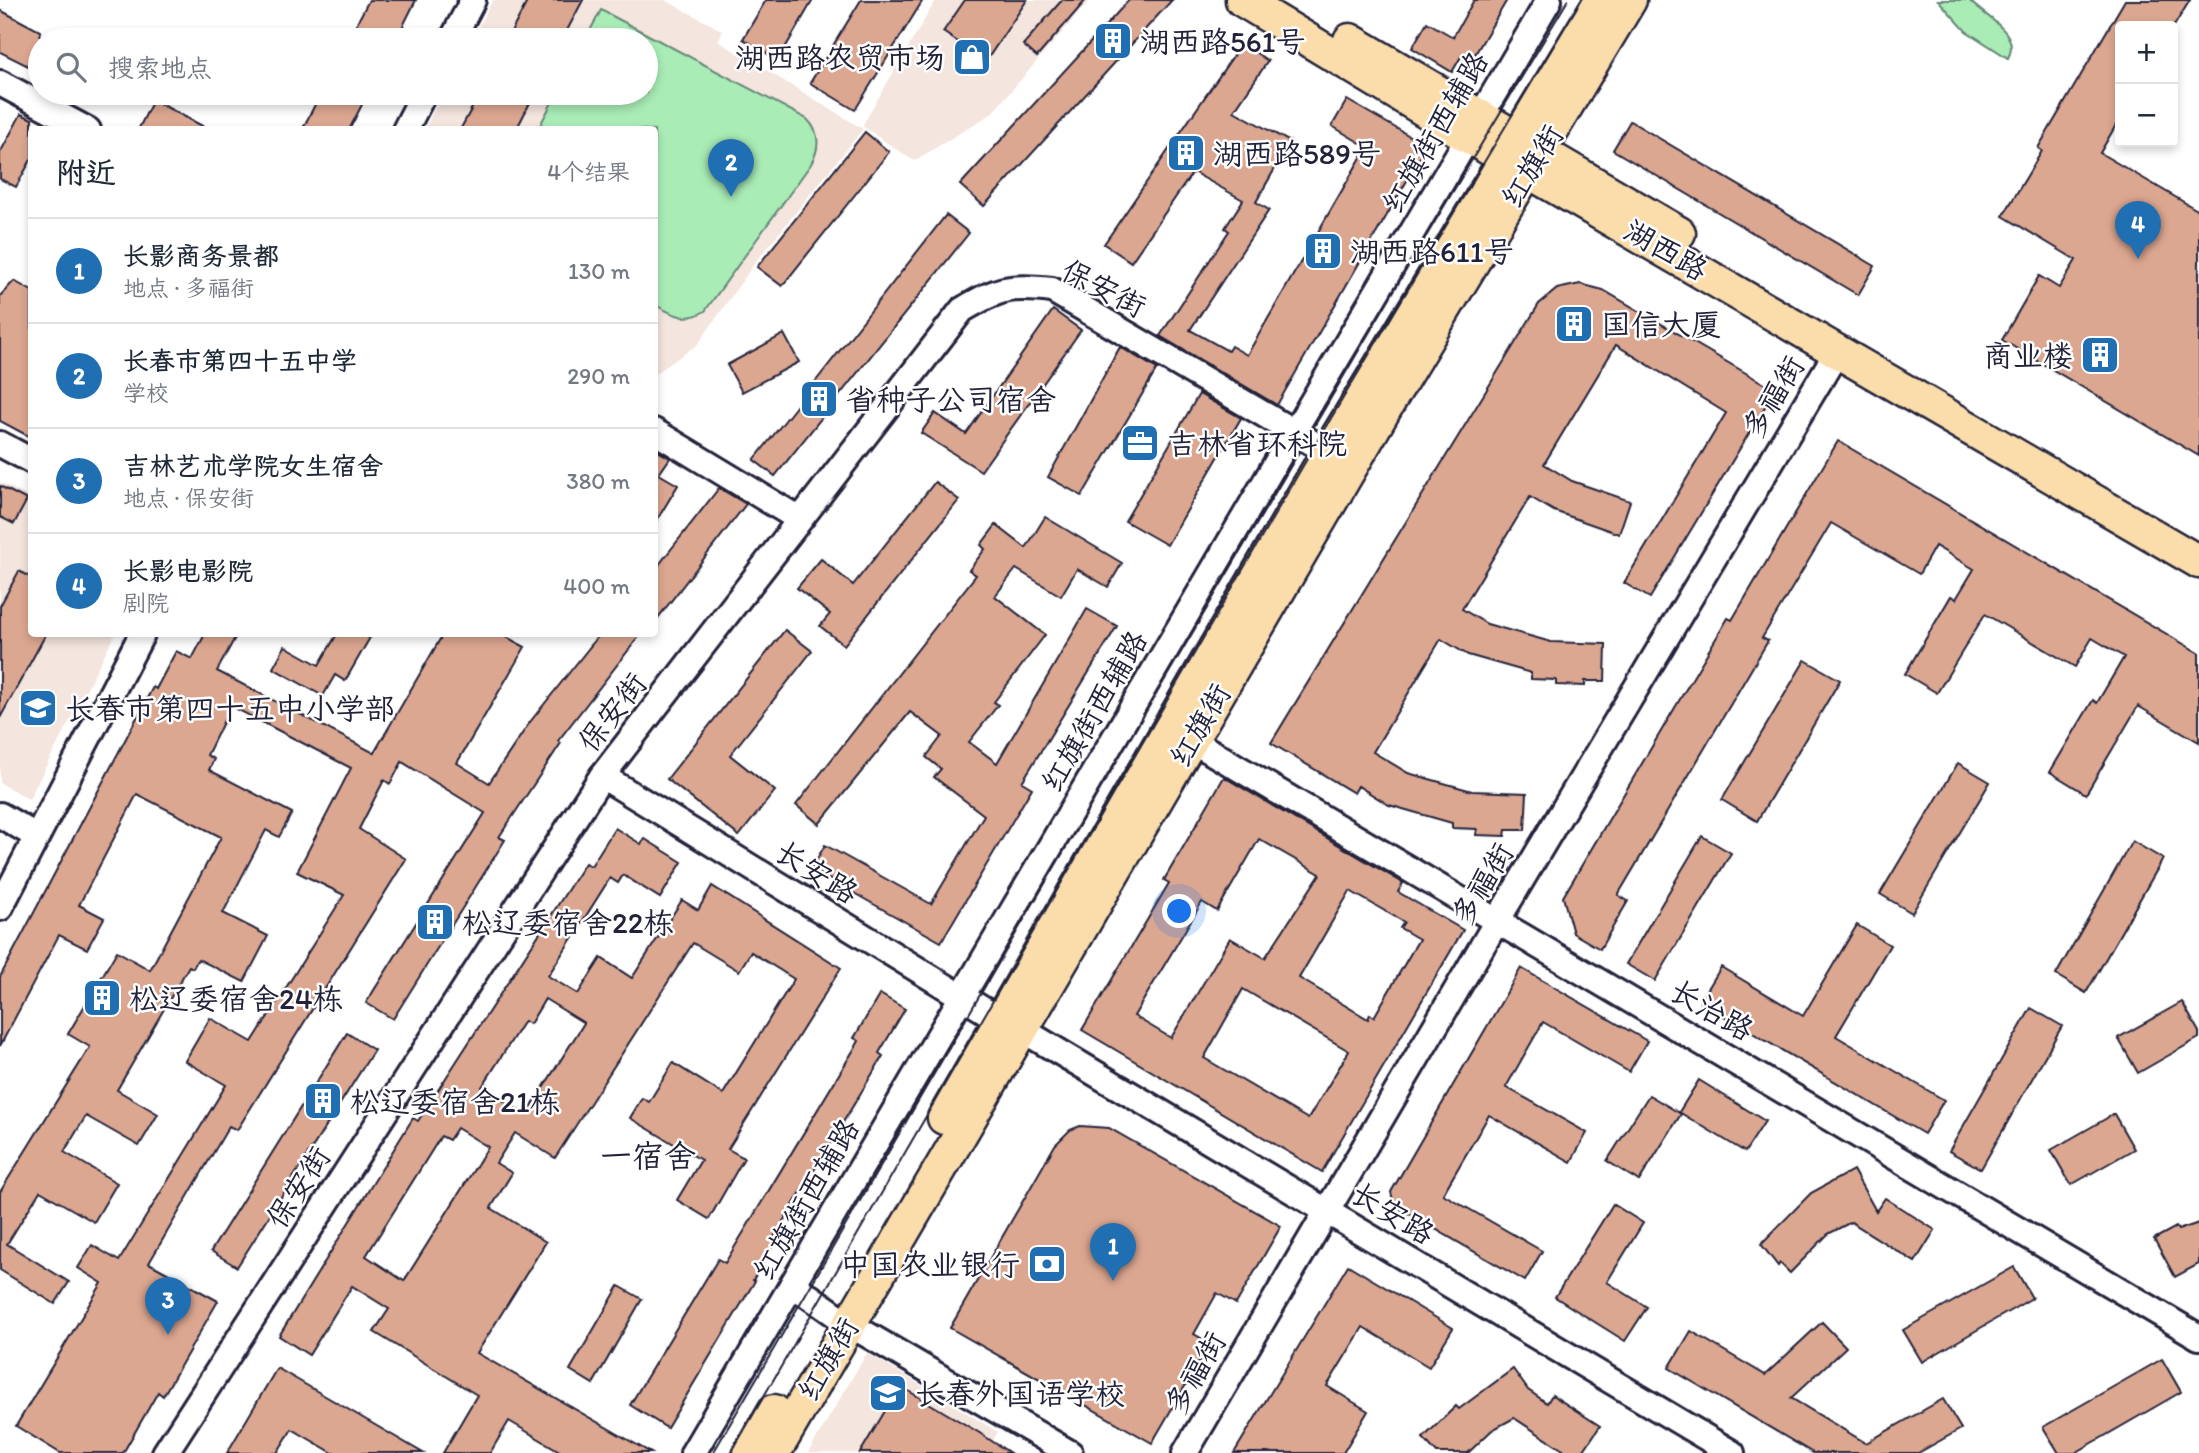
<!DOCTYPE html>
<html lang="zh">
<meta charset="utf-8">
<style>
:root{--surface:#fff;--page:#f2f2f3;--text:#1f2937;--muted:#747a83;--line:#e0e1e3;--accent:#1f6fb2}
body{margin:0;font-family:Itim,"LXGW WenKai TC",sans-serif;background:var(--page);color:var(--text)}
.controls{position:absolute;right:21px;top:21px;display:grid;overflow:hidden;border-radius:7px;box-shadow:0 4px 10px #0003}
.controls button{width:63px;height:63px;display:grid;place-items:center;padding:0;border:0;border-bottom:2px solid var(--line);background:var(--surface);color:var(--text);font:35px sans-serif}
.you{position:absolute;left:1180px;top:912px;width:24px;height:24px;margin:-18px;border:5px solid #fff;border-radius:50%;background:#1a73e8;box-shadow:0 0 0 10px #1a73e833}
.badge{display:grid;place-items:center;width:46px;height:46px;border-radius:50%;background:var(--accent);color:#fff;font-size:23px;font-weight:700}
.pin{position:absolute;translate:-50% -58px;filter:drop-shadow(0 2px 4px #0008)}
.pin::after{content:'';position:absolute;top:37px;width:24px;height:21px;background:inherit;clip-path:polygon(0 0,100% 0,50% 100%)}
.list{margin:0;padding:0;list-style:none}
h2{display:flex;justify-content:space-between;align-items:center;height:91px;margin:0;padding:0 28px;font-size:30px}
h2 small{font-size:23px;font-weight:400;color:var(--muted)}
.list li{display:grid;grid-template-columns:46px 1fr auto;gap:21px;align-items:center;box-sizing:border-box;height:105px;padding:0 28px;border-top:2px solid var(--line)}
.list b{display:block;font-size:26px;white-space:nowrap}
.list p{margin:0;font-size:23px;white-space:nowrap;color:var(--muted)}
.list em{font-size:23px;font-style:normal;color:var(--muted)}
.icon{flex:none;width:38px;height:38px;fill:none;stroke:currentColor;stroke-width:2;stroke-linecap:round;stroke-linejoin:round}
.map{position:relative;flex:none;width:2199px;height:1453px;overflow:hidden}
.search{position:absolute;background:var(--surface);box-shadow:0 4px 10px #0003;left:28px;top:28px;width:630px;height:77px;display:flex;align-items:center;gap:18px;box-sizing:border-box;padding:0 24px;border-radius:38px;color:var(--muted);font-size:26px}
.panel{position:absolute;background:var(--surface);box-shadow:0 4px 10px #0003;left:28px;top:126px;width:630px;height:511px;border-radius:7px}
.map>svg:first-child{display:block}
.built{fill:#f4e5de}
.green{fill:#a9ecb6;stroke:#668778;stroke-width:2}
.building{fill:#dca791;stroke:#22223b;stroke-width:2;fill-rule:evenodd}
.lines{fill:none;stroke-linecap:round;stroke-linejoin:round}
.minor-casing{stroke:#22223b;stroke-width:30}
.major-casing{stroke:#22223b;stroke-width:37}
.minor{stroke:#fff;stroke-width:24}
.major{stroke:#fbddab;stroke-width:32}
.tram{stroke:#22223b;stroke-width:2}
.labels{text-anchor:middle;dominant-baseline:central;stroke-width:5;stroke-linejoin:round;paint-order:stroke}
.poi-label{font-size:30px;fill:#22223b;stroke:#fff;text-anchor:start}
.street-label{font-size:30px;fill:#22223b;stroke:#fff}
.neighbourhood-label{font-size:32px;fill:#22223b;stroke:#fff}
</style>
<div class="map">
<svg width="2199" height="1453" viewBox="0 0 2199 1453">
<rect width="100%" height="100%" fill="#fff"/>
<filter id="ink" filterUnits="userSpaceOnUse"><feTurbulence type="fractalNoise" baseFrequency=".0143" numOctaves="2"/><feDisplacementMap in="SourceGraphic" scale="14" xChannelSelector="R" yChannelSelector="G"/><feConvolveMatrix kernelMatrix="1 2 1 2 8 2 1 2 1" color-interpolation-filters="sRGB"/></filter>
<g filter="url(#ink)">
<g class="built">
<path d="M493,0H665L723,31L718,41L863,129L754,264L698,344L655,374L654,130H424L443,93H646V40H471Z"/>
<path d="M936,0H1090L991,114L914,161L862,126Z"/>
<path d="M0,482L31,498L32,634H115L29,799L0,783Z"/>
<path d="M867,1353L998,1432L985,1453H808Z"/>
</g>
<g class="green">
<path d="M1938,0H1969C1983,16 2022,32 2008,58L1966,31Z"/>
<path d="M601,10L807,119C821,133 820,148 811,164L705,311C686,323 672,314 655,305L654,130L538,129L557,93H646V40H585Z"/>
</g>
<g class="building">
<path d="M369,0H416L396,40H348Z"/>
<path d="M528,0H583L562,40H507Z"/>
<path d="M766,0H813L778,60L743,39Z"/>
<path d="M861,0H923L855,110L810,83Z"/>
<path d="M965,0H1027L986,61L943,32Z"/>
<path d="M1062,0H1086L1037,57L1023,45Z"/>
<path d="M1129,0H1172L984,206L960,185Z"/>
<path d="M1474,0H1507L1471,61L1462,55L1452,72L1412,48L1427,22L1453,37Z"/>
<path d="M2125,0H2190L2174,26H2120V118L2100,153L2199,211V456L2002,340L2039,276L2059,288L2076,260L2003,216L2042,151L2038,148Z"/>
<path d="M0,10L40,31V72L0,52Z"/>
<path d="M1242,43L1268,61L1234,111L1290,142L1256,202L1269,210L1190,330L1228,351L1231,346L1247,355L1367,147L1332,126L1347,100L1427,146L1277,405L1160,336L1229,231L1225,228L1243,200L1193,172L1131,262L1104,244Z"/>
<path d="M321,93H368L349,130H302Z"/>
<path d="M480,93H535L516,130H460Z"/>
<path d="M153,100L210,130H138Z"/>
<path d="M21,114L32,119V158L16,187L0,179V153Z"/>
<path d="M1630,121L1875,266L1858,295L1613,150Z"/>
<path d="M865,132L889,152L782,286L757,267Z"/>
<path d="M946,215L969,233L775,476L754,460Z"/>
<path d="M14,281L32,291V438L0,421V296Z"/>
<path d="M1580,284L1603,290L1775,390L1650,598L1624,583L1726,413L1616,345L1544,464L1572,481L1630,501L1619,534L1554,511L1530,497L1462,609L1487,624L1551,642L1606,644L1605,681H1585V686L1556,685V680L1531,679V673L1468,655L1441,639L1373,752L1408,773L1472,791L1527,793L1525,830H1506L1505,836L1476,835L1477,829L1452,828V823L1389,805L1358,786L1354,793L1271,743L1539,304L1557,289Z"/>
<path d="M1053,310L1081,330L981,471L921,433L935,413L966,434Z"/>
<path d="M784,334L799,362L742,392L727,365Z"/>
<path d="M1120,347L1157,369L1082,496L1048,477Z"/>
<path d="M1199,394L1241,418L1167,545L1125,521Z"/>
<path d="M1838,441L2199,653V742L2138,706L2086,794L2050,772L2093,700L2097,703L2124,657L2092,638L2075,667L1985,614L1937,693L1905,674L1951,596L1956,599L1974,569L1935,546L1919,574L1831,523L1762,638L1768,641L1618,895L1628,901L1600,949L1573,933L1563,897L1728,618L1732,620Z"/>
<path d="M654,449L670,458L659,474L678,485L654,525Z"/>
<path d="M935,482L959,500L844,645L820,626L830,614L797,588L821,559L853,585Z"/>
<path d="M0,486L27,500L14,524L0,517Z"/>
<path d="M719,488L746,504L654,623V571Z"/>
<path d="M1045,517L1122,563L1108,587L1077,569L1061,596L1016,569L995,596L1045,635L994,702L998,705L969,742L997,763L1087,609L1117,626L1022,782L1032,788L941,942L811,869L825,845L931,904L984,815L934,777L941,769L926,757L942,736L910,712L819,824L796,805L976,575L969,570L985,549L981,545L996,525L1026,548Z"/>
<path d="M19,571L32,578V634H46L0,718V606Z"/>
<path d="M785,630L812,651L730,755L775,791L739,836L667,779Z"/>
<path d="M205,634H237L217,671L374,753L443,634H501L525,647L457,763L489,783L530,722L600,634H641L558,741L561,743L499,837L505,840L393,1019L366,1003L485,813L402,762L390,784L384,780L359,829L406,859L237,1130L229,1126L149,1263L218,1301L163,1396L158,1392L123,1453H60L16,1426L102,1283L78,1268L92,1245L119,1261L226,1085L185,1061L210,1018L252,1042L344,895L297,872L351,768L231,706L207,755L214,759L209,770L292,813L279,837L266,830L223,913L268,936L244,982L198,959L193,968L189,966L117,1090L158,1114L139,1146L86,1116L64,1152L117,1183L94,1222L40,1191L7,1244L69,1282L55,1304L0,1270V1192L90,1047L68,1034L117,951L150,970L221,837L137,794L79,905L104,918L87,949L59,935L0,1046V977L153,687L156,689L176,651L192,659Z"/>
<path d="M337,634H372L345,681L335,675L323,696L273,668L285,646L319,665Z"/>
<path d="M1805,660L1840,680L1757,821L1722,800Z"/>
<path d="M1958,763L1990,782L1912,913L1880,894Z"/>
<path d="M1224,777L1403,883L1398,892L1463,930L1322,1172L1082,1030L1169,883L1164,880ZM1259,839L1320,874L1265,958L1230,938L1171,1038L1134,1016L1202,902L1217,911ZM1350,891L1404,922L1400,928L1419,939L1374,1017L1370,1014L1368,1019L1299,978ZM1243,989L1349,1051L1308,1119L1204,1058Z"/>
<path d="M615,828L641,844L645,839L682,862L660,898L623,875L618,883L610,878L548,976L578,994L601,958L632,978L682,900L698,910L712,886L841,968L728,1149L744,1158L709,1219L677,1200L701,1160L630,1118L642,1098L649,1102L673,1063L723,1094L794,979L751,952L739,971L693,943L555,1158L515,1133L496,1163L512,1173L491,1208L546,1242L477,1353L651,1453H563L509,1421L490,1453H443L477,1395L374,1332L389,1309L352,1286L309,1355L279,1336L413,1118L418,1121L585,863L591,866ZM545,999L584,1023L526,1115L482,1087L524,1021L530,1024ZM457,1128L488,1147L404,1281L366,1256L441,1136L449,1140Z"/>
<path d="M1702,836L1731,853L1655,981L1626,964Z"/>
<path d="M2132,841L2163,859L2086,993L2056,975Z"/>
<path d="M1857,925L1890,945L1836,1036L1944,1100L1924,1134L1700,1002L1721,967L1803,1016Z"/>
<path d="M1521,968L1647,1041L1629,1072L1543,1022L1506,1087L1587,1133L1571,1162L1489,1115L1443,1194L1542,1251L1525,1281L1394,1205L1391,1192Z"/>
<path d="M880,994L905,1009L879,1053L883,1056L774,1237L777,1238L753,1280L755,1281L667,1428L630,1405L718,1259L725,1263L859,1041L854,1038Z"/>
<path d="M2182,1002L2199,1032V1038L2138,1073L2118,1038Z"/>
<path d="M2031,1008L2062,1026L1981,1169L1949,1151Z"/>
<path d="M347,1033L374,1050L237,1267L211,1251Z"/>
<path d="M1699,1080L1765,1121L1745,1152L1679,1112Z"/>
<path d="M1649,1095L1681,1114L1639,1181L1607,1161Z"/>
<path d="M2114,1114L2134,1149L2071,1185L2051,1150Z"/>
<path d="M1080,1126L1109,1128L1281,1226L1236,1304L1217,1293L1194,1334L1210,1343L1152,1443L950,1328L1055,1145L1070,1130Z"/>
<path d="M1853,1170L1876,1211L1885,1198L1935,1230L1915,1262L1851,1222L1828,1234L1790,1273L1780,1263L1778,1266L1761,1244L1811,1193Z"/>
<path d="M1613,1204L1643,1223L1607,1282L1647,1307L1625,1341L1555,1297Z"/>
<path d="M2199,1223V1264L2175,1277L2154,1239L2176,1227L2178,1230Z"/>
<path d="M1348,1265L1453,1328L1429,1367L1363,1327L1327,1386L1368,1411L1343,1453H1234Z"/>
<path d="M2014,1267L2032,1298L1922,1362L1903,1330Z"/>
<path d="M619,1286L642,1299L593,1384L570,1370Z"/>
<path d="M1822,1322L1846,1347L1791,1398L1866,1443L1943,1399L1961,1429L1918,1453H1813L1669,1368L1691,1331L1765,1375Z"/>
<path d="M2162,1359L2181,1392L2075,1453H2059L2043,1427Z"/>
<path d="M277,1368L363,1418L423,1453H333L292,1429L277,1453H227Z"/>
<path d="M1513,1369L1528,1390L1547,1403L1552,1395L1600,1426L1582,1453H1568L1514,1418L1492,1430L1468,1453H1437L1423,1438L1456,1406L1459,1409Z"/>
<path d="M900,1386L978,1432L1010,1453H860Z"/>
</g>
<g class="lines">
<defs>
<g id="minor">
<path d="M452,40L473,0"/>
<path d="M0,83L88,130"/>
<path d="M405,130L424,93"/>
<path d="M654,431L799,519"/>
<path d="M0,444L32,461"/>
<path d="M1191,740L2199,1337"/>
<path d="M602,776L1000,1020"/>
<path d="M0,815L36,836"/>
<path d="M0,908L142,634"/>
<path d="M1021,1029L1732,1453"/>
<path d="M793,1285L849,1324L1070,1453"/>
<path d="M165,1453L602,776L962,310C999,288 1009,285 1052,290L1328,452"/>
<path d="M693,1453L1549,0"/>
<path d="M1185,1453L1497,921L1838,350"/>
</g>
<g id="major">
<path d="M1242,0L1469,137L2199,562"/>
<path d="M1350,40L1679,233"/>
<path d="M944,1118L1328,452L1601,0"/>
<path d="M750,1453L774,1411"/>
<path d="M774,1453L1392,397L1630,0"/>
</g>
</defs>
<use href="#minor" class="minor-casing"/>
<use href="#major" class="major-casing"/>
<use href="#minor" class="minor"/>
<use href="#major" class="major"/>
<g class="tram">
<path d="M713,1453L1304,439L1568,0"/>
<path d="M731,1453L1315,445L1581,0"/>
</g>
</g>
</g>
<defs>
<symbol id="building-square" viewBox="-11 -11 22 22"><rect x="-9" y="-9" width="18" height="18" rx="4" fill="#1f6fb2" stroke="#fff"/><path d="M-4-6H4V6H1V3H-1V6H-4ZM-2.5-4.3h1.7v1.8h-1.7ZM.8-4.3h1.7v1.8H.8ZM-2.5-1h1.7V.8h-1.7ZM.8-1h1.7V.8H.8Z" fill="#fff"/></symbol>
<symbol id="shop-square" viewBox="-11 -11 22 22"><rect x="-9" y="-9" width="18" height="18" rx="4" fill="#1f6fb2" stroke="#fff"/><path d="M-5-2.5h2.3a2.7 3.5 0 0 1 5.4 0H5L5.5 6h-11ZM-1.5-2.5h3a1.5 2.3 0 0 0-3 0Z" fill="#fff"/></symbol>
<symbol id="office-square" viewBox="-11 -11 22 22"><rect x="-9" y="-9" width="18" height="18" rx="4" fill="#1f6fb2" stroke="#fff"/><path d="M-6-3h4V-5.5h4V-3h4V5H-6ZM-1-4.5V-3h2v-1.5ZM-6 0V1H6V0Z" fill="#fff"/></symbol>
<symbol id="school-square" viewBox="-11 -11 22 22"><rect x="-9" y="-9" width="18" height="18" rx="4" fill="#1f6fb2" stroke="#fff"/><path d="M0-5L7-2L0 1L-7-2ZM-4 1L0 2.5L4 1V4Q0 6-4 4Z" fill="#fff"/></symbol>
<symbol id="bank-square" viewBox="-11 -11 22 22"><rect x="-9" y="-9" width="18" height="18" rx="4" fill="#1f6fb2" stroke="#fff"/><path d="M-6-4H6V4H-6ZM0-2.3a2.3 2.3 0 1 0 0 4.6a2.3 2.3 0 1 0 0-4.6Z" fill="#fff"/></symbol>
</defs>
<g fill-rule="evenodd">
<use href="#building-square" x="1091" y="19" width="44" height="44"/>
<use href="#shop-square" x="950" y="35" width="44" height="44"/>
<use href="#building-square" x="1164" y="131" width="44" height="44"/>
<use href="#building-square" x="1301" y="229" width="44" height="44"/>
<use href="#building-square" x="1552" y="302" width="44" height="44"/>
<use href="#building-square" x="2078" y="333" width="44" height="44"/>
<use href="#building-square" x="797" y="377" width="44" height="44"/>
<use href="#office-square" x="1118" y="421" width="44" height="44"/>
<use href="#school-square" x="16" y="686" width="44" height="44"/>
<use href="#building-square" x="413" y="900" width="44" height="44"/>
<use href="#building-square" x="80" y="976" width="44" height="44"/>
<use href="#building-square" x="301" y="1079" width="44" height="44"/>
<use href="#bank-square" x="1025" y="1242" width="44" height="44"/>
<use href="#school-square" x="866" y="1371" width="44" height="44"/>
</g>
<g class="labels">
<g class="poi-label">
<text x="1140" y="41">湖西路561号</text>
<text x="945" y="57" text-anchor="end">湖西路农贸市场</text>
<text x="1213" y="153">湖西路589号</text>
<text x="1350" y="251">湖西路611号</text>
<text x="1601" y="324">国信大厦</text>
<text x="2073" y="355" text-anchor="end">商业楼</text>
<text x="846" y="399">省种子公司宿舍</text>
<text x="1167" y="443">吉林省环科院</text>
<text x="65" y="708">长春市第四十五中小学部</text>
<text x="462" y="922">松辽委宿舍22栋</text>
<text x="129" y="998">松辽委宿舍24栋</text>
<text x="350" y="1101">松辽委宿舍21栋</text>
<text x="1020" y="1264" text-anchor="end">中国农业银行</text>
<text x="915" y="1393">长春外国语学校</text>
</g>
<g class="street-label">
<text transform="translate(1435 132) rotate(-60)">红旗街西辅路</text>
<text transform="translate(1532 166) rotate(-59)">红旗街</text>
<text transform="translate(1666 250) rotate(30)">湖西路</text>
<text transform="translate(1104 288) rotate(27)">保安街</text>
<text transform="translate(1773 397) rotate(-59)">多福街</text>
<text transform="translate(1094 711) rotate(-60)">红旗街西辅路</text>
<text transform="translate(612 712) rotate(-52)">保安街</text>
<text transform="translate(1200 725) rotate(-60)">红旗街</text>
<text transform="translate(817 872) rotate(32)">长安路</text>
<text transform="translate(1482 884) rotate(-59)">多福街</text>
<text transform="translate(1712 1010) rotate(30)">长治路</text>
<text transform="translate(298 1187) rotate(-57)">保安街</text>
<text transform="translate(806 1199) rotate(-60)">红旗街西辅路</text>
<text transform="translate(1393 1213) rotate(31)">长安路</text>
<text transform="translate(828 1359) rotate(-60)">红旗街</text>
<text transform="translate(1195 1373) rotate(-60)">多福街</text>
</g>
<g class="neighbourhood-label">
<text x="648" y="1156">一宿舍</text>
</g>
</g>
</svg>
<div class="controls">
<button>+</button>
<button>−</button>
</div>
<div class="you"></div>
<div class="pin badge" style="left:1113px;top:1281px">1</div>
<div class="pin badge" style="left:731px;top:197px">2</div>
<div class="pin badge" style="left:168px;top:1335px">3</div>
<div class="pin badge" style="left:2138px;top:259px">4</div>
<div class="search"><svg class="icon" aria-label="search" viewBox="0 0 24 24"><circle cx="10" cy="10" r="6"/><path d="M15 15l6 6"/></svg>搜索地点</div>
<section class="panel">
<h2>附近<small>4个结果</small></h2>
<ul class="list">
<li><span class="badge">1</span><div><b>长影商务景都</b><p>地点 · 多福街</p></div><em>130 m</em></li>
<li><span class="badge">2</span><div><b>长春市第四十五中学</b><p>学校</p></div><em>290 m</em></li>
<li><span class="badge">3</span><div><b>吉林艺术学院女生宿舍</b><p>地点 · 保安街</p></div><em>380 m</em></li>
<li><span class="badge">4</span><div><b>长影电影院</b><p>剧院</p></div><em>400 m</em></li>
</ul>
</section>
</div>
